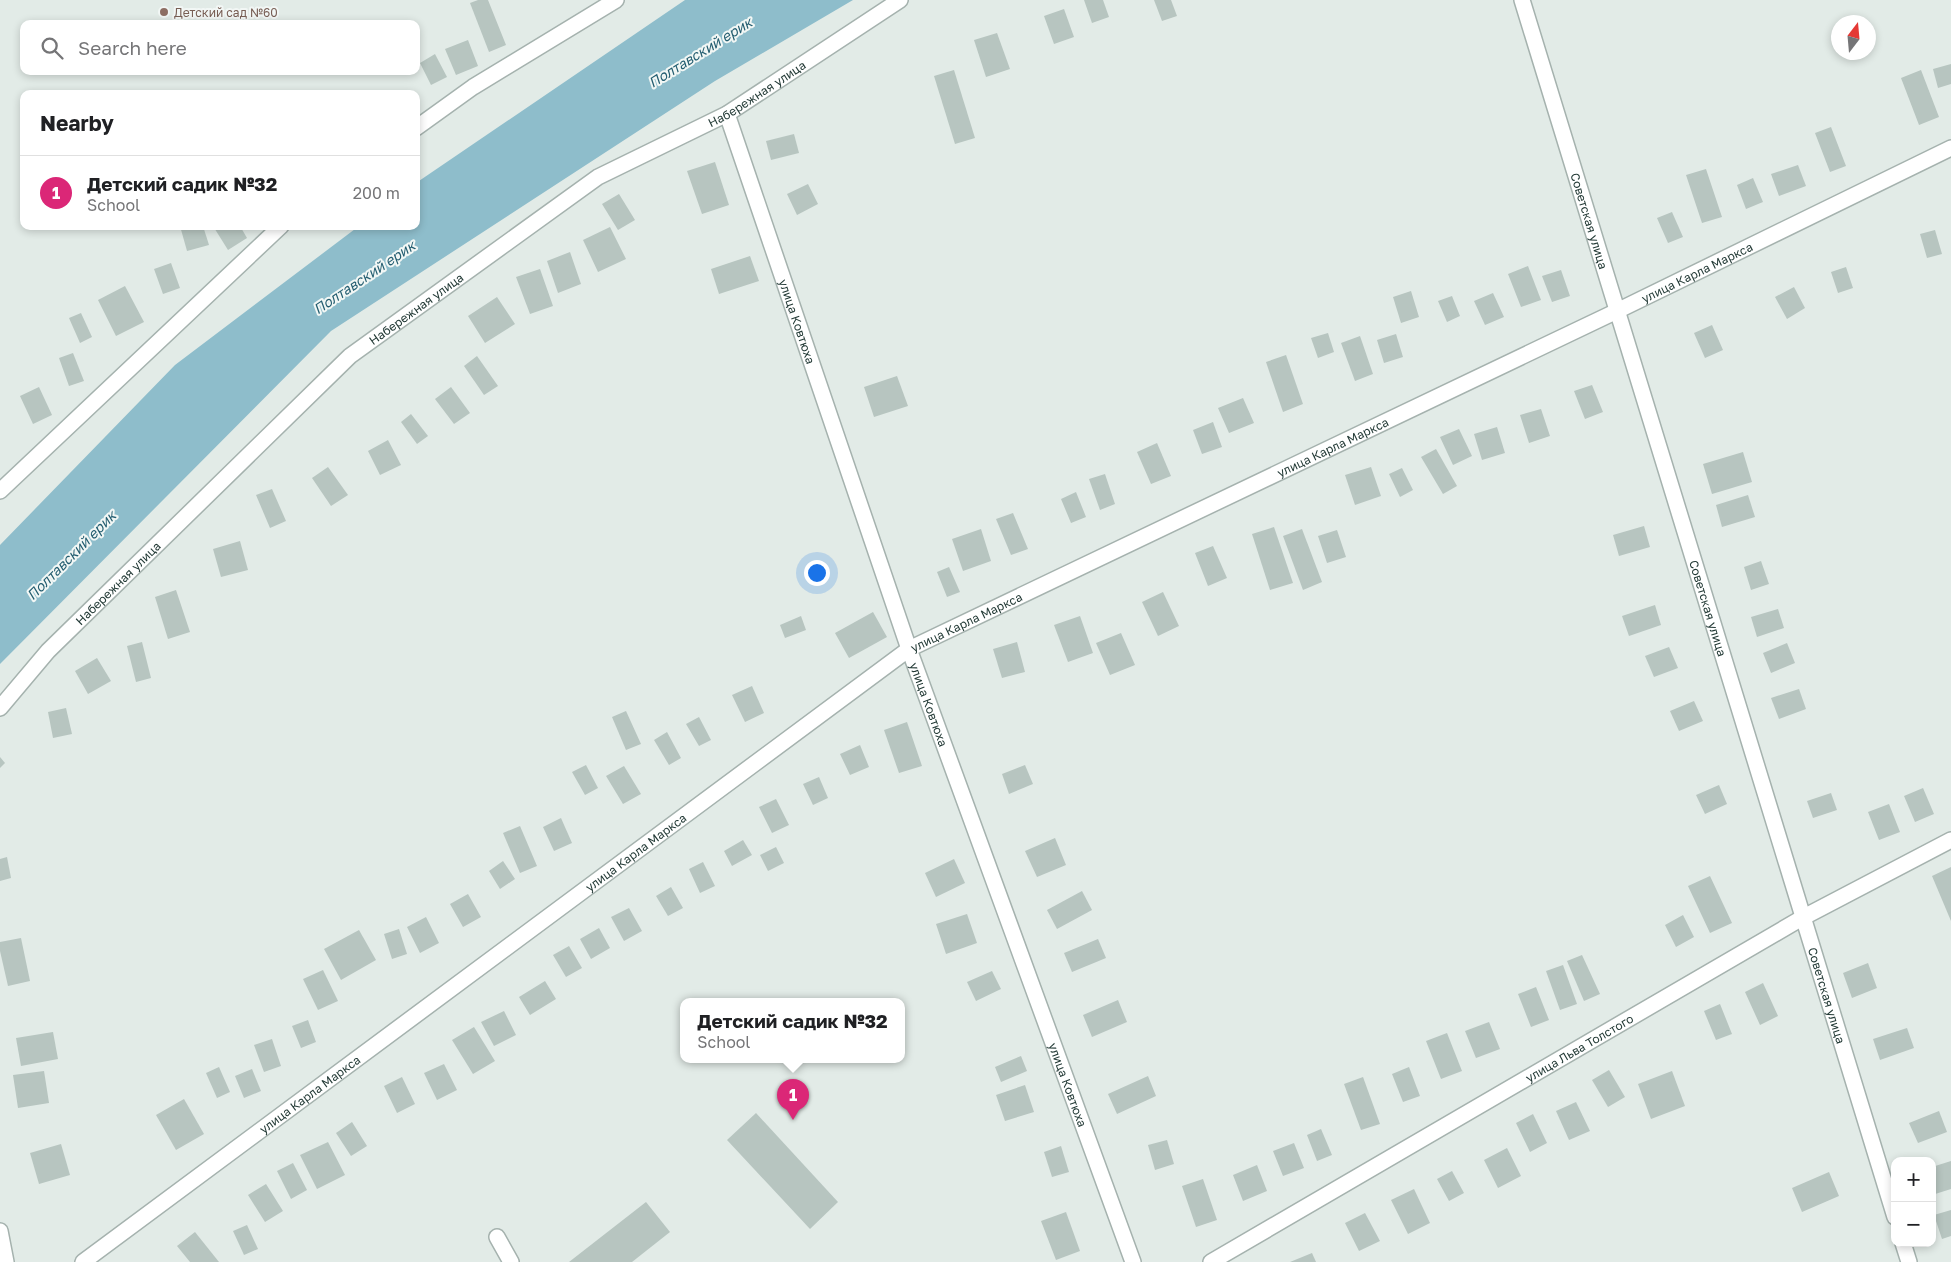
<!DOCTYPE html>
<meta charset="utf-8">
<style>
:root{--surface:#fff;--page:#f6f6f6;--text:#202124;--muted:#757577;--line:#e0e0e0;--accent:#db2777}
body{margin:0;font-family:"Golos Text",sans-serif;background:var(--page);color:var(--text)}
.controls{position:absolute;right:15px;bottom:15px;display:grid;overflow:hidden;border-radius:10px;box-shadow:0 2px 8px #0003}
.controls button{width:45px;height:45px;display:grid;place-items:center;padding:0;border:0;border-bottom:1px solid var(--line);background:var(--surface);color:var(--text);font:25px sans-serif}
.compass{position:absolute;left:1831px;top:15px;width:45px;height:45px;border-radius:50%;background:var(--surface);box-shadow:0 2px 8px #0003;rotate:16deg}
.you{position:absolute;left:816px;top:572px;width:18px;height:18px;margin:-12px;border:4px solid #fff;border-radius:50%;background:#1a73e8;box-shadow:0 0 0 8px #1a73e833}
.badge{display:grid;place-items:center;width:32px;height:32px;border-radius:50%;background:var(--accent);color:#fff;font-size:16px;font-weight:700}
.pin{position:absolute;translate:-50% -41px;filter:drop-shadow(0 1px 2px #0008)}
.pin::after{content:'';position:absolute;top:26px;width:18px;height:15px;background:inherit;clip-path:polygon(0 0,100% 0,50% 100%)}
.popup{position:absolute;left:680px;top:998px;width:225px;height:65px;box-sizing:border-box;display:grid;place-content:center;border-radius:10px;background:var(--surface);filter:drop-shadow(0 1px 4px #0005);font-size:16px;white-space:nowrap;color:var(--muted)}
.popup b{font-size:19px;color:var(--text)}
.popup::after{content:'';position:absolute;left:50%;top:100%;margin-left:-10px;border:10px solid transparent;border-top-color:var(--surface)}
.list{margin:0;padding:0;list-style:none}
h2{display:flex;justify-content:space-between;align-items:center;height:65px;margin:0;padding:0 20px;font-size:21px}
h2 small{font-size:16px;font-weight:400;color:var(--muted)}
.list li{display:grid;grid-template-columns:32px 1fr auto;gap:15px;align-items:center;box-sizing:border-box;height:75px;padding:0 20px;border-top:1px solid var(--line)}
.list b{display:block;font-size:19px;white-space:nowrap}
.list p{margin:0;font-size:16px;white-space:nowrap;color:var(--muted)}
.list em{font-size:16px;font-style:normal;color:var(--muted)}
.icon{flex:none;width:28px;height:28px;fill:none;stroke:currentColor;stroke-width:2;stroke-linecap:round;stroke-linejoin:round}
.map{position:relative;flex:none;width:1951px;height:1262px;overflow:hidden}
.search{position:absolute;background:var(--surface);box-shadow:0 2px 8px #0003;left:20px;top:20px;width:400px;height:55px;display:flex;align-items:center;gap:12px;box-sizing:border-box;padding:0 18px;border-radius:10px;color:var(--muted);font-size:19px}
.panel{position:absolute;background:var(--surface);box-shadow:0 2px 8px #0003;left:20px;top:90px;width:400px;height:140px;border-radius:10px}
.map>svg:first-child{display:block}
.water{fill:#8ebdcb}
.building{fill:#b7c5c0}
.lines{fill:none;stroke-linecap:round;stroke-linejoin:round}
.minor-casing{stroke:#a5b2ae;stroke-width:18}
.minor{stroke:#fff;stroke-width:15}
.education-dot{fill:#8d6e63;stroke:#f2f7f5;stroke-width:2}
.labels{text-anchor:middle;dominant-baseline:central;stroke-width:4;stroke-linejoin:round;paint-order:stroke}
.education-label{font-size:12px;fill:#785e54;stroke:#f2f7f5;text-anchor:start}
.street-label{font-size:12px;fill:#233a36;stroke:#f2f7f5}
.water-label{font-size:14px;font-style:italic;fill:#235d70;stroke:#f2f7f5}
</style>
<div class="map">
<svg width="1951" height="1262" viewBox="0 0 1951 1262">
<rect width="100%" height="100%" fill="#e2ebe7"/>
<path class="water" d="M685,0H853L715,81L331,331L0,664V545L175,365L359,226H416V183Z"/>
<g class="building">
<path d="M478,0H488L506,45L489,52L470,3Z"/>
<path d="M1084,0H1103L1109,17L1092,23Z"/>
<path d="M1154,0H1171L1177,16L1162,21Z"/>
<path d="M1064,9L1074,37L1054,44L1044,16Z"/>
<path d="M997,33L1010,69L986,77L974,40Z"/>
<path d="M468,40L478,66L456,75L445,49Z"/>
<path d="M435,54L447,77L431,85L420,63Z"/>
<path d="M1951,64V84L1938,88L1933,69Z"/>
<path d="M954,70L975,138L955,144L934,76Z"/>
<path d="M1921,70L1939,117L1919,125L1901,78Z"/>
<path d="M1831,127L1846,166L1830,172L1815,133Z"/>
<path d="M794,134L799,153L771,160L766,141Z"/>
<path d="M715,162L729,205L702,214L687,171Z"/>
<path d="M1798,165L1806,186L1779,196L1771,174Z"/>
<path d="M1706,169L1722,217L1702,223L1686,175Z"/>
<path d="M1753,178L1763,202L1746,209L1737,185Z"/>
<path d="M808,184L818,204L797,215L787,194Z"/>
<path d="M619,194L635,220L618,230L602,204Z"/>
<path d="M1672,212L1683,237L1668,243L1657,218Z"/>
<path d="M180,226H203L209,245L187,251Z"/>
<path d="M213,226H240L247,238L228,250Z"/>
<path d="M610,227L626,259L598,272L583,240Z"/>
<path d="M1935,230L1942,254L1927,258L1920,234Z"/>
<path d="M570,252L581,284L558,293L547,261Z"/>
<path d="M750,256L759,281L719,294L711,269Z"/>
<path d="M171,263L180,288L163,294L154,269Z"/>
<path d="M1528,266L1541,300L1521,307L1508,274Z"/>
<path d="M1846,267L1853,288L1838,293L1831,272Z"/>
<path d="M540,269L553,306L530,314L516,277Z"/>
<path d="M1561,270L1570,296L1552,302L1542,276Z"/>
<path d="M125,286L144,322L116,336L98,300Z"/>
<path d="M1794,287L1805,308L1787,319L1775,297Z"/>
<path d="M1411,291L1419,317L1401,323L1393,297Z"/>
<path d="M1493,293L1504,317L1485,325L1474,301Z"/>
<path d="M1452,296L1460,316L1447,322L1438,301Z"/>
<path d="M497,297L515,324L485,343L468,316Z"/>
<path d="M81,313L92,337L80,343L69,318Z"/>
<path d="M1712,325L1723,350L1705,358L1694,333Z"/>
<path d="M1328,333L1334,352L1318,358L1311,338Z"/>
<path d="M1396,334L1403,357L1384,363L1377,340Z"/>
<path d="M1360,336L1373,374L1355,381L1341,343Z"/>
<path d="M73,353L84,381L69,386L59,358Z"/>
<path d="M1286,355L1303,404L1283,412L1266,362Z"/>
<path d="M477,356L498,386L484,395L464,366Z"/>
<path d="M897,376L908,406L874,417L864,387Z"/>
<path d="M1592,385L1603,412L1585,419L1574,391Z"/>
<path d="M39,387L52,415L33,424L20,396Z"/>
<path d="M451,387L470,413L454,424L435,399Z"/>
<path d="M1243,398L1254,423L1229,433L1218,408Z"/>
<path d="M1541,409L1550,436L1529,443L1520,415Z"/>
<path d="M411,414L428,436L417,444L401,422Z"/>
<path d="M1213,422L1222,447L1202,454L1193,430Z"/>
<path d="M1497,427L1505,453L1482,460L1474,434Z"/>
<path d="M1459,429L1472,456L1453,465L1440,437Z"/>
<path d="M388,440L401,465L380,475L368,451Z"/>
<path d="M1157,443L1171,476L1151,484L1137,452Z"/>
<path d="M1436,449L1457,486L1443,494L1421,457Z"/>
<path d="M1743,452L1752,482L1712,494L1703,464Z"/>
<path d="M328,467L348,495L331,506L312,478Z"/>
<path d="M1371,467L1381,496L1355,505L1345,475Z"/>
<path d="M1402,468L1413,490L1400,497L1389,474Z"/>
<path d="M1105,474L1115,504L1100,510L1089,479Z"/>
<path d="M272,489L286,521L270,528L256,495Z"/>
<path d="M1076,492L1086,517L1071,523L1061,499Z"/>
<path d="M1748,495L1755,517L1722,527L1716,505Z"/>
<path d="M1013,513L1028,549L1011,555L996,519Z"/>
<path d="M1644,526L1650,547L1619,556L1613,535Z"/>
<path d="M1274,527L1293,583L1270,590L1252,534Z"/>
<path d="M981,529L991,561L963,571L952,539Z"/>
<path d="M1302,529L1322,582L1303,590L1283,536Z"/>
<path d="M1337,530L1346,557L1327,563L1318,536Z"/>
<path d="M240,541L248,570L221,577L213,549Z"/>
<path d="M1213,546L1227,578L1208,586L1195,553Z"/>
<path d="M1761,561L1769,584L1751,590L1744,567Z"/>
<path d="M949,567L960,592L947,597L937,572Z"/>
<path d="M176,590L190,632L168,639L155,597Z"/>
<path d="M1163,592L1179,626L1158,636L1142,602Z"/>
<path d="M1655,605L1661,625L1629,636L1622,616Z"/>
<path d="M1778,609L1784,628L1757,637L1751,617Z"/>
<path d="M873,612L887,637L849,658L835,633Z"/>
<path d="M801,616L806,630L785,638L780,625Z"/>
<path d="M1080,616L1093,653L1068,662L1054,625Z"/>
<path d="M1121,633L1135,665L1110,675L1096,643Z"/>
<path d="M142,642L151,678L136,682L127,646Z"/>
<path d="M1017,642L1025,672L1002,678L993,649Z"/>
<path d="M1787,643L1795,663L1771,673L1763,653Z"/>
<path d="M1669,647L1678,668L1654,677L1645,656Z"/>
<path d="M97,658L111,681L88,694L75,671Z"/>
<path d="M752,686L764,713L745,722L732,695Z"/>
<path d="M1799,689L1806,709L1779,719L1771,698Z"/>
<path d="M1694,701L1703,721L1679,731L1670,711Z"/>
<path d="M66,708L72,734L53,738L48,712Z"/>
<path d="M626,711L641,744L626,750L612,717Z"/>
<path d="M699,717L711,740L699,746L686,724Z"/>
<path d="M907,722L922,766L899,773L884,730Z"/>
<path d="M667,732L681,758L669,765L654,740Z"/>
<path d="M860,745L869,767L850,775L840,754Z"/>
<path d="M0,757L5,763L0,768Z"/>
<path d="M586,765L598,788L585,795L572,772Z"/>
<path d="M1025,765L1033,784L1009,794L1002,774Z"/>
<path d="M624,766L641,794L623,804L606,776Z"/>
<path d="M819,777L828,798L813,805L803,784Z"/>
<path d="M1719,785L1727,804L1705,814L1696,795Z"/>
<path d="M1923,788L1934,814L1915,822L1904,796Z"/>
<path d="M1831,793L1837,810L1813,818L1807,801Z"/>
<path d="M776,799L789,825L772,833L759,807Z"/>
<path d="M1889,804L1900,832L1879,840L1868,812Z"/>
<path d="M561,818L572,843L554,851L543,827Z"/>
<path d="M520,826L537,866L520,873L503,833Z"/>
<path d="M1055,838L1066,865L1037,877L1025,851Z"/>
<path d="M743,840L752,855L732,866L724,851Z"/>
<path d="M776,847L784,863L768,871L760,855Z"/>
<path d="M7,857L11,878L0,881V859Z"/>
<path d="M954,859L965,883L936,897L925,873Z"/>
<path d="M503,861L515,879L500,889L489,871Z"/>
<path d="M703,862L715,886L700,893L689,869Z"/>
<path d="M1951,867V921L1932,876Z"/>
<path d="M1710,876L1732,923L1710,933L1688,886Z"/>
<path d="M671,887L683,908L668,916L656,896Z"/>
<path d="M1082,891L1092,910L1057,929L1047,910Z"/>
<path d="M468,894L481,917L463,927L450,904Z"/>
<path d="M629,908L642,931L624,941L611,917Z"/>
<path d="M967,914L977,943L946,954L936,924Z"/>
<path d="M1683,915L1694,937L1676,947L1665,925Z"/>
<path d="M426,917L439,943L420,953L407,927Z"/>
<path d="M599,928L610,948L591,959L580,939Z"/>
<path d="M399,929L407,954L392,959L384,934Z"/>
<path d="M359,930L376,960L341,980L324,949Z"/>
<path d="M21,938L30,981L8,986L0,951V942Z"/>
<path d="M1098,939L1106,958L1072,972L1064,953Z"/>
<path d="M569,946L582,968L566,977L553,955Z"/>
<path d="M1582,955L1600,994L1584,1001L1567,961Z"/>
<path d="M1868,963L1877,988L1852,998L1843,973Z"/>
<path d="M1563,965L1577,1004L1560,1010L1546,971Z"/>
<path d="M323,970L338,1001L318,1010L303,979Z"/>
<path d="M992,971L1001,989L976,1001L967,982Z"/>
<path d="M545,981L556,999L530,1015L519,997Z"/>
<path d="M1763,983L1778,1016L1760,1025L1745,992Z"/>
<path d="M1536,987L1549,1020L1531,1027L1518,994Z"/>
<path d="M1118,1000L1127,1022L1092,1037L1083,1015Z"/>
<path d="M1720,1004L1732,1034L1716,1040L1704,1011Z"/>
<path d="M504,1011L516,1035L494,1046L481,1022Z"/>
<path d="M308,1020L316,1042L301,1048L292,1026Z"/>
<path d="M1489,1022L1500,1049L1476,1058L1465,1031Z"/>
<path d="M474,1027L495,1061L473,1074L452,1040Z"/>
<path d="M1907,1028L1914,1048L1880,1060L1873,1039Z"/>
<path d="M53,1032L58,1059L21,1066L16,1038Z"/>
<path d="M1447,1033L1462,1071L1441,1079L1426,1041Z"/>
<path d="M272,1039L281,1066L264,1072L254,1045Z"/>
<path d="M1021,1056L1027,1071L1001,1082L995,1067Z"/>
<path d="M444,1064L457,1090L437,1100L424,1073Z"/>
<path d="M219,1067L230,1092L217,1098L206,1073Z"/>
<path d="M1409,1067L1420,1096L1403,1102L1392,1074Z"/>
<path d="M252,1069L261,1091L244,1098L235,1076Z"/>
<path d="M1609,1070L1625,1097L1608,1107L1592,1080Z"/>
<path d="M44,1071L49,1103L18,1108L13,1075Z"/>
<path d="M1672,1071L1685,1106L1651,1119L1638,1084Z"/>
<path d="M1148,1076L1156,1096L1117,1114L1108,1094Z"/>
<path d="M402,1077L415,1104L397,1113L384,1086Z"/>
<path d="M1363,1077L1380,1124L1361,1130L1344,1084Z"/>
<path d="M1025,1085L1034,1112L1005,1121L996,1095Z"/>
<path d="M184,1099L204,1134L176,1150L156,1115Z"/>
<path d="M1576,1102L1590,1131L1569,1140L1556,1111Z"/>
<path d="M1939,1111L1947,1132L1918,1143L1909,1123Z"/>
<path d="M756,1113L838,1202L810,1229L727,1140Z"/>
<path d="M1533,1114L1547,1143L1530,1152L1516,1123Z"/>
<path d="M352,1122L367,1146L351,1156L336,1133Z"/>
<path d="M1321,1129L1332,1155L1317,1161L1307,1135Z"/>
<path d="M1167,1140L1174,1164L1155,1170L1148,1145Z"/>
<path d="M328,1142L345,1175L317,1189L300,1155Z"/>
<path d="M1294,1143L1304,1168L1283,1176L1273,1151Z"/>
<path d="M61,1144L70,1175L39,1184L30,1153Z"/>
<path d="M1061,1146L1069,1172L1052,1177L1044,1152Z"/>
<path d="M1507,1148L1521,1176L1498,1188L1484,1160Z"/>
<path d="M1951,1161V1189L1932,1195V1167Z"/>
<path d="M293,1163L307,1190L291,1199L277,1171Z"/>
<path d="M1257,1165L1267,1191L1243,1201L1233,1175Z"/>
<path d="M1452,1171L1464,1193L1449,1201L1437,1179Z"/>
<path d="M1829,1172L1839,1196L1802,1212L1792,1188Z"/>
<path d="M1203,1179L1217,1220L1196,1227L1182,1186Z"/>
<path d="M266,1184L283,1211L265,1222L248,1195Z"/>
<path d="M1414,1189L1430,1223L1408,1234L1391,1200Z"/>
<path d="M646,1202L670,1232L632,1262H569Z"/>
<path d="M1951,1210V1236L1942,1239L1934,1215Z"/>
<path d="M1066,1212L1080,1251L1056,1260L1041,1221Z"/>
<path d="M1365,1213L1380,1241L1359,1251L1345,1223Z"/>
<path d="M247,1225L258,1249L244,1255L233,1231Z"/>
<path d="M195,1232L219,1262H190L177,1246Z"/>
<path d="M1312,1253L1316,1262H1290Z"/>
</g>
<g class="lines">
<defs>
<g id="minor">
<path id="s1" d="M1522,0L1895,1217"/>
<path id="s2" d="M727,114L909,649L1133,1262"/>
<path d="M416,128L473,87L616,0"/>
<path d="M0,491L281,226"/>
<path id="s3" d="M0,708L48,651L350,356L598,177L727,114L900,0"/>
<path d="M0,1231L6,1262"/>
<path d="M497,1237L511,1262"/>
<path d="M1903,1243L1909,1262"/>
<path id="s4" d="M83,1262L909,649L1617,311L1951,148"/>
<path id="s5" d="M1211,1262L1802,918L1951,840"/>
</g>
</defs>
<use href="#minor" class="minor-casing"/>
<use href="#minor" class="minor"/>
</g>
<circle class="education-dot" cx="164" cy="12" r="5"/>
<g class="labels">
<g class="education-label">
<text x="174" y="12">Детский сад №60</text>
</g>
<g class="street-label">
<text stroke="none"><textPath href="#s3" startOffset="982">Набережная улица</textPath></text>
<text stroke="none"><textPath href="#s1" startOffset="231">Советская улица</textPath></text>
<text stroke="none"><textPath href="#s4" startOffset="1902">улица Карла Маркса</textPath></text>
<text stroke="none"><textPath href="#s3" startOffset="578">Набережная улица</textPath></text>
<text stroke="none"><textPath href="#s2" startOffset="219">улица Ковтюха</textPath></text>
<text stroke="none"><textPath href="#s4" startOffset="1498">улица Карла Маркса</textPath></text>
<text stroke="none"><textPath href="#s3" startOffset="172">Набережная улица</textPath></text>
<text stroke="none"><textPath href="#s1" startOffset="636">Советская улица</textPath></text>
<text stroke="none"><textPath href="#s4" startOffset="1092">улица Карла Маркса</textPath></text>
<text stroke="none"><textPath href="#s2" startOffset="624">улица Ковтюха</textPath></text>
<text stroke="none"><textPath href="#s4" startOffset="688">улица Карла Маркса</textPath></text>
<text stroke="none"><textPath href="#s1" startOffset="1041">Советская улица</textPath></text>
<text stroke="none"><textPath href="#s5" startOffset="426">улица Льва Толстого</textPath></text>
<text stroke="none"><textPath href="#s2" startOffset="1029">улица Ковтюха</textPath></text>
<text stroke="none"><textPath href="#s4" startOffset="282">улица Карла Маркса</textPath></text>
</g>
<g class="water-label">
<text transform="translate(700 52) rotate(-32)">Полтавский ерик</text>
<text transform="translate(364 277) rotate(-34)">Полтавский ерик</text>
<text transform="translate(71 555) rotate(-45)">Полтавский ерик</text>
</g>
</g>
</svg>
<div class="controls">
<button>+</button>
<button>−</button>
</div>
<svg class="compass" viewBox="-18 -18 36 36"><path d="M0-13l5 13h-10z" fill="#e53935"/><path d="M0 13l5-13h-10z" fill="#757577"/></svg>
<div class="you"></div>
<div class="pin badge" style="left:793px;top:1120px">1</div>
<div class="popup"><b>Детский садик №32</b>School</div>
<div class="search"><svg class="icon" aria-label="search" viewBox="0 0 24 24"><circle cx="10" cy="10" r="6"/><path d="M15 15l6 6"/></svg>Search here</div>
<section class="panel">
<h2>Nearby<small></small></h2>
<ul class="list">
<li><span class="badge">1</span><div><b>Детский садик №32</b><p>School</p></div><em>200 m</em></li>
</ul>
</section>
</div>
